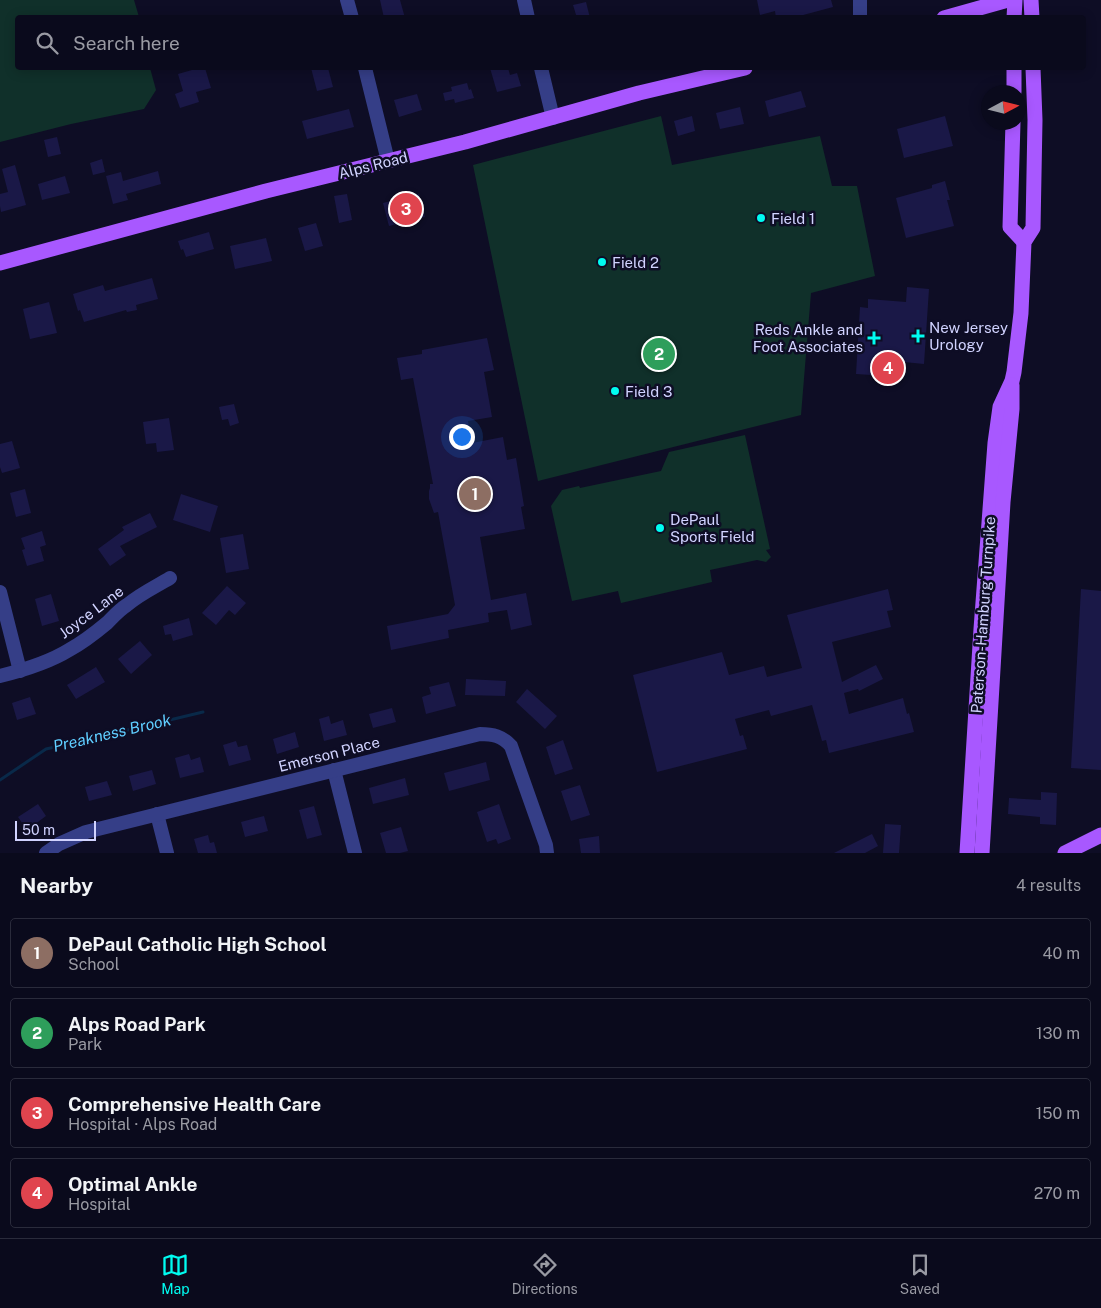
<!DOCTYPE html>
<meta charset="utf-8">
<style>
:root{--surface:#0a0a1c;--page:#181829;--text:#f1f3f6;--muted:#999aa3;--line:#2a2b3b;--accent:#00fcf0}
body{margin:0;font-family:"Public Sans",sans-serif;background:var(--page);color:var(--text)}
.compass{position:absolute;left:981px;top:85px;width:45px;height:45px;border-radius:50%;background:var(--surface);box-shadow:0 2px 12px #0003;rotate:83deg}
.scale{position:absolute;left:15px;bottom:12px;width:81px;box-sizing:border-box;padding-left:5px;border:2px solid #d1d3ff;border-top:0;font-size:14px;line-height:18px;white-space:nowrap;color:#d1d3ff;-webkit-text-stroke:4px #0e0d25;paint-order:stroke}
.you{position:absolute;left:461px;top:436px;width:18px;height:18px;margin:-12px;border:4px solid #fff;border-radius:50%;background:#1a73e8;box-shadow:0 0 0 8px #1a73e833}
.badge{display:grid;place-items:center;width:32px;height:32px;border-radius:50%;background:var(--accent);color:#fff;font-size:16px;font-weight:700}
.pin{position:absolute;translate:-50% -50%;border:2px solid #fff;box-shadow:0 1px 5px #0006}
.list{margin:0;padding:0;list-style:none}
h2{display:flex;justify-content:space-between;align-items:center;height:65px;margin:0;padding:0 20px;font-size:21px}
h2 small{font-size:16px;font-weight:400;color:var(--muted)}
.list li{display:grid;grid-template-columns:32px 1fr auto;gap:15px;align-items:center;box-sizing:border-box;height:70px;margin:0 10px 10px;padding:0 10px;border:1px solid var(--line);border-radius:5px}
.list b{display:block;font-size:19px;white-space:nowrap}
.list p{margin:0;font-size:16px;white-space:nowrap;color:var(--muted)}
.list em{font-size:16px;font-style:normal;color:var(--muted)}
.icon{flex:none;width:28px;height:28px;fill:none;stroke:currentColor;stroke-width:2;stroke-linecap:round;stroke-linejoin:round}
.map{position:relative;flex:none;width:1101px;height:853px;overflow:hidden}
.search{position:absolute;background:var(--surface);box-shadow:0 2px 12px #0003;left:15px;right:15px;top:15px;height:55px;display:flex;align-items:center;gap:12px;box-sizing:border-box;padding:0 18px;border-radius:5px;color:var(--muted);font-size:19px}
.sheet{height:385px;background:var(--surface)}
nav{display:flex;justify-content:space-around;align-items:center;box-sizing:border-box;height:70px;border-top:1px solid var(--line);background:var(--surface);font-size:14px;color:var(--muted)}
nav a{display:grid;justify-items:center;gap:2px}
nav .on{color:var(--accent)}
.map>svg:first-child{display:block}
.green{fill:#10302a}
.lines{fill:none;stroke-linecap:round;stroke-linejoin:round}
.stream{stroke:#092949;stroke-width:3}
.building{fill:#1a1847}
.minor{stroke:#353e87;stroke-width:14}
.major{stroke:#a858ff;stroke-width:15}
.poi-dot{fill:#00fcf0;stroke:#0e0d25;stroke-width:2}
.labels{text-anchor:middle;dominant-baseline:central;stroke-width:5;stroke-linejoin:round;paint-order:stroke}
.street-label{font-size:15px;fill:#d1d3ff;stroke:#0e0d25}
.poi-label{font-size:15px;fill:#d1d3ff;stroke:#0e0d25;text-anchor:start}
.water-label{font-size:16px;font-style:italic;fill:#5fcdff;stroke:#0e0d25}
</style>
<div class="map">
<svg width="1101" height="853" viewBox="0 0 1101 853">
<rect width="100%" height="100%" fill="#0e0d25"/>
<g class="green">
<path d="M0,0H134L139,17L18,18V68H150L156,90L144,109L71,124L0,142Z"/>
<path d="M661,116L672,165L820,136L832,186H857L875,276L811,293L801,415L538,481L473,165Z"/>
<path d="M745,435L770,549L766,550L771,557L766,562L757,560L710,570L712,582L621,603L618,591L572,601L551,506L562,490L579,486L580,488L661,471L669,452Z"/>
</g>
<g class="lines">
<path class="stream" d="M0,780L46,749L82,741L203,712"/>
</g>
<g class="building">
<path d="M380,0H400L405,18H384Z"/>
<path d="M757,0H831L833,7L792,18H776L775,11L760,15Z"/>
<path d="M586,2L590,18H577L573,5Z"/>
<path d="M199,68H205L211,88L196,92L199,102L180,108L175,94L183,91L178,74Z"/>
<path d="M311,68H328L333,87L317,91Z"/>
<path d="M490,68H508L510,75L517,73L521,86L497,92Z"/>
<path d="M467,83L469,90L471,89L474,98L455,103L454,99L445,101L443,93L452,91L451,87Z"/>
<path d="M801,91L806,107L769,117L765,101Z"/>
<path d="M417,94L422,110L399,117L394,100Z"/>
<path d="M740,107L744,124L720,129L716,113Z"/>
<path d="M349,109L354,127L307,139L302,121Z"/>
<path d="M692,116L695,131L678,136L674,121Z"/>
<path d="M945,116L953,146L904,158L897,129Z"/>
<path d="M57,137L61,154L48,157L44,140Z"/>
<path d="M102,159L105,172L93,175L90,163Z"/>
<path d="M15,165L26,205L1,212L0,206V194L8,192L2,169Z"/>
<path d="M158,171L161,184L126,194L128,200L113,204L106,176L121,172L123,181Z"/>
<path d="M65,176L70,193L42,200L38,184Z"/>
<path d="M945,181L950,200H947L954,226L906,238L896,198L932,188V185Z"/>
<path d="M347,194L352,220L339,223L334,196Z"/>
<path d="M419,194L425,217L389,226L383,203Z"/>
<path d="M316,223L323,246L305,251L298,228Z"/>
<path d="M209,232L214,249L186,257L183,249L181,250L178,241Z"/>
<path d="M266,238L272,261L235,269L230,246Z"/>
<path d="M152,278L158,299L136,305L137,310L127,312L126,310L84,322L80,310L78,311L73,294L103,285L105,291Z"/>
<path d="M907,287L929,289L924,364L894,361L893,371L887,370V376L856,374L860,307L868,308V299L906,302Z"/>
<path d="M49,302L57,333L30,339L23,309Z"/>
<path d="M487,338L494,370L484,372L492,417L468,421L472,443L503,437L507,460L516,458L524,506L521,507L525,529L480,537L491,600L526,593L532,625L511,630L507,610L488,613L489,622L448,630L449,638L391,650L387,626L448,614L455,605L438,512L434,513L429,499V491L430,488V484H433L413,378L401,380L397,358L422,354V350Z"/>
<path d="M234,404L239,423L230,426L228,419L222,420L219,407Z"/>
<path d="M169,418L174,450L157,452L156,443L146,444L143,422Z"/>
<path d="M12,441L20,468L2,473L0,467V444Z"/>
<path d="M25,489L31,513L16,517L10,493Z"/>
<path d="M181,494L218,506L210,532L173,520Z"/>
<path d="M150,513L157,527L120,546L126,555L110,566L98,549L124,530L122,527Z"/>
<path d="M42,531L46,545L40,547L44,561L27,566L22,550L25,549L21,538Z"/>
<path d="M243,534L249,569L226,573L220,538Z"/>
<path d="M227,586L246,603L235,615L229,610L216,625L202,613Z"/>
<path d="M888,589L893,610L887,611L891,627L832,642L842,682L876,665L883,679L859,691L858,689L844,693L849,714L903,698L907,714L909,713L914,732L829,753L826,740L822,741L812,705L771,716L769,710L735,719L740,736L743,735L747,749L657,772L633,675L722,652L729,675L764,666L767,677L802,668L787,615Z"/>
<path d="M1081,589L1101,591V770L1071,768Z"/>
<path d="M51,594L59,621L42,626L35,599Z"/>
<path d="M189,618L193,635L173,641L171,634L165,635L163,626Z"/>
<path d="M140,641L152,655L131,674L118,659Z"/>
<path d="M96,667L105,682L76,699L67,685Z"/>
<path d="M466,679L506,681L505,696L465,695Z"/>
<path d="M449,682L456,706L426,714L422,697L431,694L429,687Z"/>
<path d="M527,689L557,716L545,729L516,702Z"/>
<path d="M30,697L36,714L17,720L12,703Z"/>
<path d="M392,708L396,722L373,728L369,714Z"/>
<path d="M329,716L331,724L343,720L347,735L324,741L319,719Z"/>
<path d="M295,732L299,747L277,754L273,739Z"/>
<path d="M563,740L573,769L555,775L546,747Z"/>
<path d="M236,741L238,747L247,745L251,760L229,766L223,745Z"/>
<path d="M189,754L191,760L200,757L204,772L180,778L175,758Z"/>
<path d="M486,762L490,780L449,791L444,773Z"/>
<path d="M152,770L156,784L133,791L129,776Z"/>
<path d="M405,778L409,795L373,804L369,788Z"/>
<path d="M107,781L112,795L89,801L85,787Z"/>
<path d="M580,785L590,815L571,821L561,791Z"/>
<path d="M1041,792L1057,793L1056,825L1040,824V817L1008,814L1009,798L1041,800Z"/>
<path d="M38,804L46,816L27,830L18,817Z"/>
<path d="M499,804L511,839L498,844L496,839L487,842L477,812Z"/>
<path d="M314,806L322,835L307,839L299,810Z"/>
<path d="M264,816L268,831L245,837L241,822Z"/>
<path d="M885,824L901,825L899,853H883Z"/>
<path d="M401,827L408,851L400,853H386L380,833Z"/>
<path d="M872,834L878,846L865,853H834Z"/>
<path d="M208,835L210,843L214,842L217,853H198L194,839Z"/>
<path d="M599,836L600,853H581L579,839Z"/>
</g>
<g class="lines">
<g class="minor">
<path d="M347,0L352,18"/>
<path d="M524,0L528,18"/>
<path d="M860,0V18"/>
<path d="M365,68L388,161"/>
<path d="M541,68L553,118"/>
<path d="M0,592L20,671"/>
<path d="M0,676C24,670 48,663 69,650C82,643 95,633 107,623C113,617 119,610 127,605C140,594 155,587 170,578"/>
<path d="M334,770L355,853"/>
<path d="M157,814L167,853"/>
<path d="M46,853L59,844L86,832L480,734C493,734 502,736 511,746L546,845L547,853"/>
</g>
<g class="major">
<path d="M1031,0L1032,18"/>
<path d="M944,18L1008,0"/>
<path d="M1014,18L1015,0"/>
<path d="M1014,92V68"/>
<path d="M1013,122L1010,227L1024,242"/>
<path d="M0,263L266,191L465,142L639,93L745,68"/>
<path d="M967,853L981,629L995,443L1000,407L1012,381L1014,372L1021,313L1024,242L1033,228L1035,120L1033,68"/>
<path d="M982,853L1003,502L1012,409V385"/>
<path d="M1065,853L1101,835"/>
</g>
</g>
<g class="poi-dot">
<circle cx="761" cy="218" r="5"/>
<circle cx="602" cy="262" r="5"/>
<path d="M915.5 328.5h5v5h5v5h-5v5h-5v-5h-5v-5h5z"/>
<path d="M871.5 330.5h5v5h5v5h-5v5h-5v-5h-5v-5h5z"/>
<circle cx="615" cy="391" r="5"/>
<circle cx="660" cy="528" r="5"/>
</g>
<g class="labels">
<g class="street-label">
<text transform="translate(373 165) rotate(-14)">Alps Road</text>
<text transform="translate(91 612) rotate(-37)">Joyce Lane</text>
<text transform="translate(983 615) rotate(-86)">Paterson-Hamburg Turnpike</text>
<text transform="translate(329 754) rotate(-14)">Emerson Place</text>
</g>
<g class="poi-label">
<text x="771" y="218">Field 1</text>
<text x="612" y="262">Field 2</text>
<text x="929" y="327">New Jersey<tspan x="929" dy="17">Urology</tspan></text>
<text x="863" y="329" text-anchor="end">Reds Ankle and<tspan x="863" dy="17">Foot Associates</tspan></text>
<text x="625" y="391">Field 3</text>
<text x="670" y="519">DePaul<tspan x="670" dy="17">Sports Field</tspan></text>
</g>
<g class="water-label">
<text transform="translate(112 733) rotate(-13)">Preakness Brook</text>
</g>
</g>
</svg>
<svg class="compass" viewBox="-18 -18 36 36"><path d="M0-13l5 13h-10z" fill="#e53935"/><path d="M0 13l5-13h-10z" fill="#999aa3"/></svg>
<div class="scale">50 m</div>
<div class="you"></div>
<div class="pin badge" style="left:475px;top:494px;background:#8d6e63">1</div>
<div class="pin badge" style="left:659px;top:354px;background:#2e9e5b">2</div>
<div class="pin badge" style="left:406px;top:209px;background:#e0444e">3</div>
<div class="pin badge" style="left:888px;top:368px;background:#e0444e">4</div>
<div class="search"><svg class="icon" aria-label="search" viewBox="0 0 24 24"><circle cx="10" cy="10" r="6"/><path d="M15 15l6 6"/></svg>Search here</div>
</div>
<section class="sheet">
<h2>Nearby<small>4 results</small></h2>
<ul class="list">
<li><span class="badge" style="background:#8d6e63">1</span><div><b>DePaul Catholic High School</b><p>School</p></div><em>40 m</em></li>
<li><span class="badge" style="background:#2e9e5b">2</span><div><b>Alps Road Park</b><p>Park</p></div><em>130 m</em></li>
<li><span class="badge" style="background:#e0444e">3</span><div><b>Comprehensive Health Care</b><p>Hospital · Alps Road</p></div><em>150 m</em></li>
<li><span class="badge" style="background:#e0444e">4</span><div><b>Optimal Ankle</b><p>Hospital</p></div><em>270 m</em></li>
</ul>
</section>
<nav>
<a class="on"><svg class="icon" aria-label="map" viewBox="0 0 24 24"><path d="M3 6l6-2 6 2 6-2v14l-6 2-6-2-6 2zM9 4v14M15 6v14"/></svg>Map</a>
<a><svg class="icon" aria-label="directions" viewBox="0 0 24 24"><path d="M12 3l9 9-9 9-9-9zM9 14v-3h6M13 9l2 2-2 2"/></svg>Directions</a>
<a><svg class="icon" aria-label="saved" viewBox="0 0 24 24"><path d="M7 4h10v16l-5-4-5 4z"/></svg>Saved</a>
</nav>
